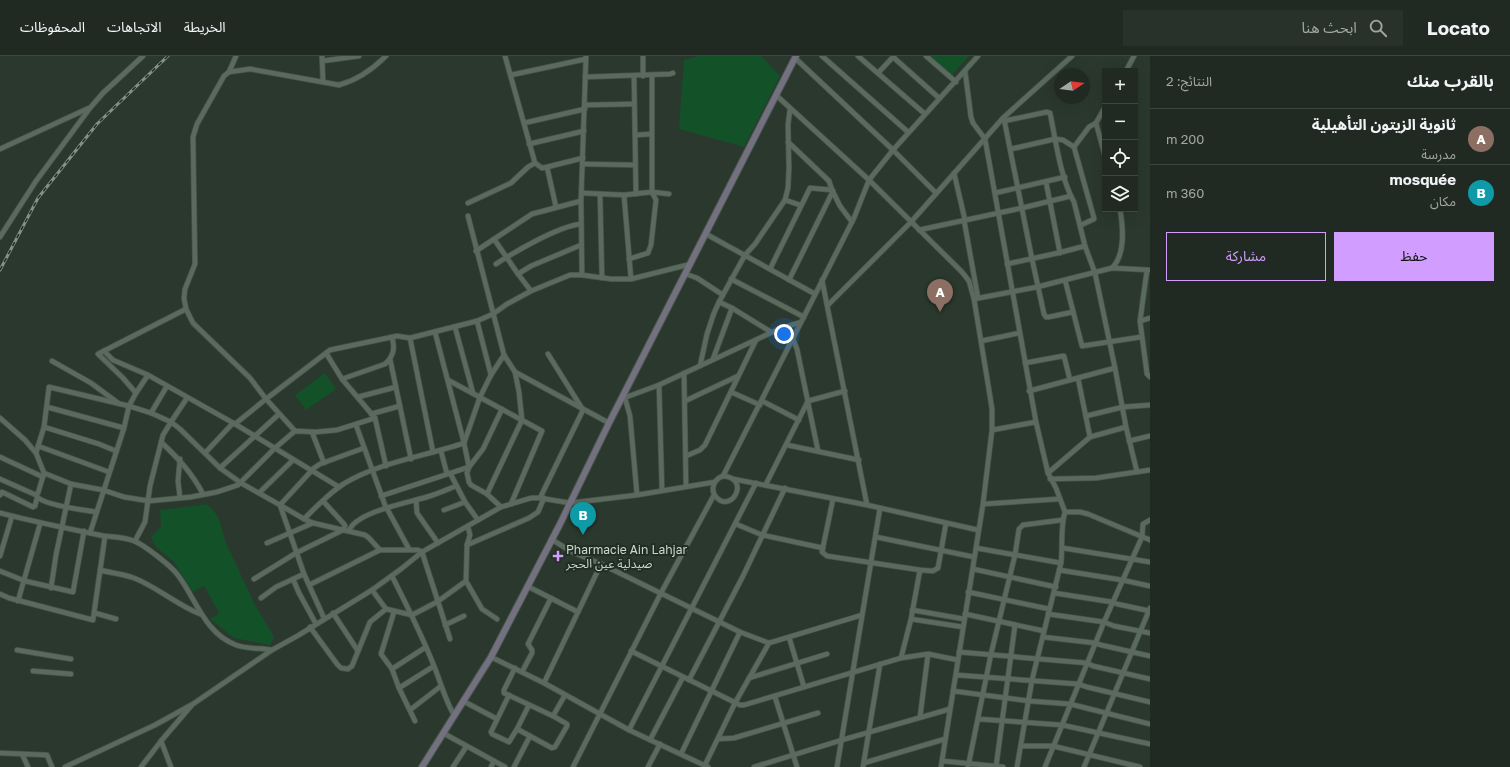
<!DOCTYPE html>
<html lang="ar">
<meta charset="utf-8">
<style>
:root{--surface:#202a22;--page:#28322a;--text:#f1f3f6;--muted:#a2a7a5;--line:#3d4640;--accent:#d19dfe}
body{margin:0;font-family:"Golos Text","Noto Sans Arabic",sans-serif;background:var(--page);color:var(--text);direction:rtl}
.controls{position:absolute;right:12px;top:12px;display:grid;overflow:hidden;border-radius:0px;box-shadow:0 4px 16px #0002}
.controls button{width:36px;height:36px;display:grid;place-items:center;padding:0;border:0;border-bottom:1px solid var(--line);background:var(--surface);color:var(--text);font:20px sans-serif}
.compass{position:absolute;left:1054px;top:12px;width:36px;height:36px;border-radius:50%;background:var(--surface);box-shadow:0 4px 16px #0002;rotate:77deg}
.you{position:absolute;left:784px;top:278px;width:14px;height:14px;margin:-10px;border:3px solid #fff;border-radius:50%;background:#1a73e8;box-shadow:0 0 0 6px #1a73e833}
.badge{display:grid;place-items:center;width:26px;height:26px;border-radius:50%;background:var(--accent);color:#fff;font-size:13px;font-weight:700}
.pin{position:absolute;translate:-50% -33px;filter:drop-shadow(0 1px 2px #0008)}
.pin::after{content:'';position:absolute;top:21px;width:14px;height:12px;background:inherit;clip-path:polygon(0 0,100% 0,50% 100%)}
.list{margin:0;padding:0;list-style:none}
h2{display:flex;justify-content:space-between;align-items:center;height:52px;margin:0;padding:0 16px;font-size:17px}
h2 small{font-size:13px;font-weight:400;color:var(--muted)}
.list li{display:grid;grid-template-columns:26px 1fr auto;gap:12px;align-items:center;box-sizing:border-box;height:56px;padding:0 16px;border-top:1px solid var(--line)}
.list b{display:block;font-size:15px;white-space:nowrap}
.list p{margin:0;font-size:13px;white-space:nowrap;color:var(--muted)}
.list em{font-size:13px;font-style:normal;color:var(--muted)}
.actions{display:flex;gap:8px;padding:12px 16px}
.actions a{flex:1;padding:9px 0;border:1px solid var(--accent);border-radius:0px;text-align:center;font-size:14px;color:var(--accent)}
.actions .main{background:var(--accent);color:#111}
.icon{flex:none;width:22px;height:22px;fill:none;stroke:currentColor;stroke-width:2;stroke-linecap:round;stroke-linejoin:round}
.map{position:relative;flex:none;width:1150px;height:711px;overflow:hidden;direction:ltr}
header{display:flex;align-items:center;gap:24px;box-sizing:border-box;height:56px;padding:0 20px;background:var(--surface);border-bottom:1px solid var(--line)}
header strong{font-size:19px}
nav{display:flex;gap:22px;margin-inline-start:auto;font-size:14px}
.search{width:280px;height:36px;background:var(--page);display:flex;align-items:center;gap:10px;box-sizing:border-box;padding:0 14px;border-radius:0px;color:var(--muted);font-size:15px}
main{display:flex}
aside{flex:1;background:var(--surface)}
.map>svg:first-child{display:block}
.green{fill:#135228}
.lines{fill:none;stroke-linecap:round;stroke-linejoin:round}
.minor-casing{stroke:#475349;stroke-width:6}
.secondary-casing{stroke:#475349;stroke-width:8}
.minor{stroke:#5b6a5e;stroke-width:4.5}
.secondary{stroke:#737080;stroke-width:6}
.rail-casing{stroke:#869188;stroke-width:3}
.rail{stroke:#212e23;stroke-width:1.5;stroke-dasharray:4.5;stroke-linecap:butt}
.poi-dot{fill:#d19dfe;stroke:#212e23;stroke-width:1.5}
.labels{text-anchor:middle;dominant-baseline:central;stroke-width:4;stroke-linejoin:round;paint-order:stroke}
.poi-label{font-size:12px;fill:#cdd6cf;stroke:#212e23;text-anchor:start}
</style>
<header>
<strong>Locato</strong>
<div class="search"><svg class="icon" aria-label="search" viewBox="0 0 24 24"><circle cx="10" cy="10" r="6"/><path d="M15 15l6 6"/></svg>ابحث هنا</div>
<nav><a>الخريطة</a><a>الاتجاهات</a><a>المحفوظات</a></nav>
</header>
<main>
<aside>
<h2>بالقرب منك<small>النتائج: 2</small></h2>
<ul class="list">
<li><span class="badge" style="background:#8d6e63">A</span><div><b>ثانوية الزيتون التأهيلية</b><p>مدرسة</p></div><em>200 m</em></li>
<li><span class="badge" style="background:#0f9aa8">B</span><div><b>mosquée</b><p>مكان</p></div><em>360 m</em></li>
</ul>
<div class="actions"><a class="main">حفظ</a><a>مشاركة</a></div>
</aside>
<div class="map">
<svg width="1150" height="711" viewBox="0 0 1150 711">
<rect width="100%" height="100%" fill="#2b382d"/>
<g class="green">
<path d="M699,0H761L780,20L744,91L679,73L684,4Z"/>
<path d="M929,0H969L951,20Z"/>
<path d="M325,317L336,333L306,354L295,339Z"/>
<path d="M207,448L218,460L226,487L241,519L254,547L274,581L270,589L234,582L210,563L219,557L204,530L193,536L173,505L156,491L151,481L161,470L160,454Z"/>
</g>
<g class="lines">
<defs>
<g id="minor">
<path d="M322,0L323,26"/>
<path d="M505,0L535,107L542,112L547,111L583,102"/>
<path d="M643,0V20"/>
<path d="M822,0L908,76"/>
<path d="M858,0L925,58"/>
<path d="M926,0L956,26"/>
<path d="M893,1L939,42"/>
<path d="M795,2L893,94L936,137"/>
<path d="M322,5L359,0"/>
<path d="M965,15L971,61L973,67L985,83L1036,366L1048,417L1056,432L1065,456C1060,472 1063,490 1061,507L1032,624L1017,711"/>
<path d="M1126,15L1134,0"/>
<path d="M229,16L236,0"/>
<path d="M878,17L894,0"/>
<path d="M511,19L586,3"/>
<path d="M634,20L636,138"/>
<path d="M585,21L670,18L673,17"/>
<path d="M777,40L869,124L962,216L969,225L974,243L989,334L992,353V374L983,448L941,711"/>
<path d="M585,49L634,48"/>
<path d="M1004,63L1032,203L1044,258L1046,261H1049L1073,256"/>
<path d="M1004,65L1047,56L1050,57C1056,85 1060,121 1074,146L1085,190L1095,217L1115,312L1126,371L1137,416"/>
<path d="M524,67L585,53"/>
<path d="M1096,67L1105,100"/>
<path d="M636,79L651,78"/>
<path d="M788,86L829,125L832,134"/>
<path d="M529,88L584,75"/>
<path d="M1074,91L1089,71L1096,67L1105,51"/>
<path d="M0,93L89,52"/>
<path d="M1011,93L1055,83L1063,84L1074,91L1094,162V163L1081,169"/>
<path d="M583,108L635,109"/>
<path d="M547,111L556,151"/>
<path d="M954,117L965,164"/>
<path d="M1046,126L1060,197"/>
<path d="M582,137L624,139L652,136L669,138"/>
<path d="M995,137L1065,121"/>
<path d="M600,138L602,222"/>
<path d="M624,139L631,223"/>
<path d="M785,144L800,149"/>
<path d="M468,147L511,127L528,111L535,107"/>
<path d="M468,160L504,299L515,316L519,336L522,364L487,438"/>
<path d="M964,164L978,242"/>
<path d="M919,174L1022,152L1071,140"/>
<path d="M706,178L815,238"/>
<path d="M0,181L36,125L90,52L103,37L143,0"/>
<path d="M494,183L518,218L531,235"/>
<path d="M476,195L532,158L581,145"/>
<path d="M629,203L648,197L651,189L656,144L652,136V20"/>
<path d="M496,208C516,195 559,170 581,168"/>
<path d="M1007,208L1058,197L1085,190"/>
<path d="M1112,212C1126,198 1123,171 1120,153"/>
<path d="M770,213L810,132L832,134L840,150L852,166"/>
<path d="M1147,214L1140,265L1147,318L1150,321"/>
<path d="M518,218L531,210L581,189"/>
<path d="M686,218L697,222L723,239"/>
<path d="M582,219L581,145L586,0"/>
<path d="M731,223L804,261"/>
<path d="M789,224L833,135"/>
<path d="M822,224L867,449"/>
<path d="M1065,224L1082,290L1141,281"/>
<path d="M974,243L1037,231L1112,212L1150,214"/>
<path d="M719,246L732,252L771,276"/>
<path d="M828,249L911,166L1003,62L1072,0"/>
<path d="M477,265L491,319"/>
<path d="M1140,265L1150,262"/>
<path d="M455,271L473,337"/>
<path d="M435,276L464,387L469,411L467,417L469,426L471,429L487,438L501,451"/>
<path d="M410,282L433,396"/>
<path d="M793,283L797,293L818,395"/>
<path d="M981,285L1019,277"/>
<path d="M104,295L113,304L148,319L235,368L339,431"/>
<path d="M326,297L342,323L375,362L386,410"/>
<path d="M390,303L411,403"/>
<path d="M713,303L732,252"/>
<path d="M52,305L91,327L118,347"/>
<path d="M1025,307L1063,300H1064L1070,324"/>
<path d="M700,310L707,278L714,257L719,246L745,199L755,188L785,144L788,132L789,112L788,69L790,53"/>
<path d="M515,316L609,367"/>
<path d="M684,317L686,430"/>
<path d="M1078,322L1090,381"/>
<path d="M342,323L385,308C394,300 395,292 392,281"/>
<path d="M448,324L542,375L511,448"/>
<path d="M659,329L662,434"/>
<path d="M1029,335L1115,312"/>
<path d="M731,336L760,349"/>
<path d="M136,337L123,322L98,298L186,253"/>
<path d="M358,341L396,331"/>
<path d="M625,342L630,360L637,439"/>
<path d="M621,343L659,329L779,273L801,266"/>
<path d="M685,345L738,320"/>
<path d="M762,345L799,364"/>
<path d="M47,351L124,372"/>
<path d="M151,357L167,330"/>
<path d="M371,358L400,350"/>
<path d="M1086,360L1123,351L1150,349"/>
<path d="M0,362L25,384L36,397L44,417L38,437L36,439L0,423"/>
<path d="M235,368L266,343L330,294L397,280L410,282L477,265L493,258L507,248L531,235L570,219H582L611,223H631L691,208"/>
<path d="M356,369L385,449L409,493"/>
<path d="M44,371L99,388L116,395"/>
<path d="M992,374L1036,366"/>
<path d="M295,375L266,343L250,322L193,267L186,253L184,242L185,233L195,208L193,81L197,68L224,20L229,16L250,13L339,29C358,24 372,14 386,0"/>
<path d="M312,376L324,407"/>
<path d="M1129,385L1150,380"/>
<path d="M161,386C178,402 192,417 203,438"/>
<path d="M787,389L859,404"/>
<path d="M38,390L109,416"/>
<path d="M441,395L447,418"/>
<path d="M36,397L44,371L49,331L129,350L151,357L171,366L180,373L220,412L241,427L280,449L304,463L313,467L365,479L369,482L380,494"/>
<path d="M205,397L233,367"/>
<path d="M686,400L700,394L705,389L756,284"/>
<path d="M0,401L43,421"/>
<path d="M220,412L279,358"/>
<path d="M44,417L71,428L103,434L124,441L149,445L191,441L217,436L238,429L275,392L295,375L316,376L337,374L375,362"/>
<path d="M450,417L465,446L478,464"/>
<path d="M1048,417L1090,381L1126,371"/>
<path d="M723,420C751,422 732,457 717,442C709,434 714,423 723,420L854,162L869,124L893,94L978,0"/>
<path d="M733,423L867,449L978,474"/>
<path d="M1050,423L1096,422L1150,414"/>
<path d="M766,428L808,345L845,335"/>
<path d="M259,437L293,404"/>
<path d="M0,439L2,436L33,451L35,450L37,442"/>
<path d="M36,439C40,449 85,454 96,456"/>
<path d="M381,440L469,411L483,393L502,353"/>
<path d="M180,442L178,425L180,403"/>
<path d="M540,442L583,354L548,298"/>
<path d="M833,443L822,496L827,500L920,514L933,515L938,512L946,467"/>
<path d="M416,444L417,457L438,487"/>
<path d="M983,448L1059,443"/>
<path d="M444,454L465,446"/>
<path d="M1065,456H1080L1088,458L1150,484"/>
<path d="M0,457C34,466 69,473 104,480C114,481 124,481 134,485C143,488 171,510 177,518C196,542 204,577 236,589C247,593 260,592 272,594"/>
<path d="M304,463C317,450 330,436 345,427C380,406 426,400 464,387L480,341L491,319L504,299"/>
<path d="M736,468L762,479L823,492"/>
<path d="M349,475C355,456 410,446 427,441C437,438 446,434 456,430"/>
<path d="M90,477L124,372L129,350L136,337L148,319"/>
<path d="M876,481L974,501"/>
<path d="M551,483L572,496L601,508L740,576L769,587L862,559"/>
<path d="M135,485L145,466L150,430L163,379L171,366L187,342"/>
<path d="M267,487L313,467"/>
<path d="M467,489L529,462L538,456L544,442"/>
<path d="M976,492L1061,507"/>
<path d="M1063,492L1150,506"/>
<path d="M0,500L12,460"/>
<path d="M973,513L1056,531"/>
<path d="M100,514C111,517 123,518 134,522C157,531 177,549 200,558"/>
<path d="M1059,514L1122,524L1150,530"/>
<path d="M0,515L25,525L73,536L84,475"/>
<path d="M392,520C407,550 422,579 434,610C441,627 445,644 454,659"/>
<path d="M254,523L296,497L343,474L345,470L344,468L323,445"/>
<path d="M293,523L299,537L316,568"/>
<path d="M466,525L482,553L497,563"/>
<path d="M309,529L380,494H418L422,496L450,583"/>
<path d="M527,530L578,556"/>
<path d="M51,532L56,499L71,428"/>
<path d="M372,534L386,553L412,559L437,546L466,525L467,489L470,479L468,471"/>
<path d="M968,536L1049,553"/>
<path d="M1054,537L1112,546L1117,548L1150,555"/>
<path d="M0,538L9,542L93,564L105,480"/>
<path d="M261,542L276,531L304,518"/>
<path d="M18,545L40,468"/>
<path d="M912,554L964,563"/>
<path d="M394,556L381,598L392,613L399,632L415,665"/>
<path d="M95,557L116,563"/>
<path d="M333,557L358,595"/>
<path d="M965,558L1044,575"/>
<path d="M1048,558L1104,566L1114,570L1150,577"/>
<path d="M324,562L304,518L280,449L314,412L320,408L364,392"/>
<path d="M911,563L963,571"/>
<path d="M445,569L464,560"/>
<path d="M310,571L337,608L341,612L348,613L352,610L370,566L386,553"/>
<path d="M789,581L804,631"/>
<path d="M1043,581L1095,587L1101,589L1150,600"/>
<path d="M17,594L71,603"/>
<path d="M631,595L740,649H744L901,602L928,598L958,604"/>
<path d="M959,596L1087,607L1093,610L1150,623"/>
<path d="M491,601L544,627L629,674L708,711"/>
<path d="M901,602L911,563L920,514"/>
<path d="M515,612L504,634V637L553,660L565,639"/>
<path d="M392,613L426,591"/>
<path d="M33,615L71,618"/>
<path d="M522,616L532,597V594L528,588L551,542"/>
<path d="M956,619L1078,628L1087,631L1150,646"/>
<path d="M749,622L827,598"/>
<path d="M689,624L743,520L785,432"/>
<path d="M544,627L601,508"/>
<path d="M399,632L434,610"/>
<path d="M953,635L1029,645L1070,648L1150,668"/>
<path d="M509,639L491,676L492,678L509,686L517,673"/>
<path d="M775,641L797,711"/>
<path d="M463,645L497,663"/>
<path d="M529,649L517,673L552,692L555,691L567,670V668L553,660"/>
<path d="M410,654L441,630"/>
<path d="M920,661L928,598"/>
<path d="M978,663L1062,669L1150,688"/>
<path d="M629,674L756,427"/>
<path d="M443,677L505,711"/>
<path d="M718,683L734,682L818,657"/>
<path d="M650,684L683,621"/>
<path d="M161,685L171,711"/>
<path d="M1021,690H1053L1140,711"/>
<path d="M0,697L47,699L52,711"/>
<path d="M22,698L28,711"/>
<path d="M681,698L740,576"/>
<path d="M943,705L1003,711"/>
<path d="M864,707L945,683"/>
<path d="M705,709L735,647L769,587"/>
<path d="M65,711L155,669L193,648L272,594L299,579L372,534L401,513L422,496L501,451L531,442H540L570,447L637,439L715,426"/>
<path d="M141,711L161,685L191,650"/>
<path d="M453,711L466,691"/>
<path d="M491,711L494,705"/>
<path d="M514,711L530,680"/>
<path d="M573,711L661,537L714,439"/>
<path d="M648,711L660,688"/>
<path d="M754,711L842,684L950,653"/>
<path d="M837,711L880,452"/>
<path d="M863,711L880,608"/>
<path d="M968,711L991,598L1015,499L1019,473L1023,469L1062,464"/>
<path d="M996,711L1015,569"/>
<path d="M1045,711L1104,566L1142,481L1143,468L1150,464"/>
<path d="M1084,711L1150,552"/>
</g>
<path id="secondary" d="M422,711L491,601L505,574L560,468L609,367L796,0"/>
</defs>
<use href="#minor" class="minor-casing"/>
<use href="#secondary" class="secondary-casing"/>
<use href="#minor" class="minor"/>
<use href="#secondary" class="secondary"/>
<defs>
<path id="rail" d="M0,214L38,142L97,68L168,0"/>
</defs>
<use href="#rail" class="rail-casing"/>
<use href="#rail" class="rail"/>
</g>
<path class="poi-dot" d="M556 494h4v4h4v4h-4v4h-4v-4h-4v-4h4z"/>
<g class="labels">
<g class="poi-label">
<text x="566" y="493">Pharmacie Ain Lahjar<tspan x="566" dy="14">صيدلية عين الحجر</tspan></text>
</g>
</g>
</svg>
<div class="controls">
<button>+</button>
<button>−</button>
<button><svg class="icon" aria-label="locate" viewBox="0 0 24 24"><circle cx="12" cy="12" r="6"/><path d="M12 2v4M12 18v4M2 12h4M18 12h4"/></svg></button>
<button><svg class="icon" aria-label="layers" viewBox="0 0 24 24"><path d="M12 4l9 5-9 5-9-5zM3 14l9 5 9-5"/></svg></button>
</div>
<svg class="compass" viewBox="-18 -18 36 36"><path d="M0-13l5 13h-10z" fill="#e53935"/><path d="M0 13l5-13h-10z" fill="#a2a7a5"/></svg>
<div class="you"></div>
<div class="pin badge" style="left:940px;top:256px;background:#8d6e63">A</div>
<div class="pin badge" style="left:583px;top:479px;background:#0f9aa8">B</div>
</div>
</main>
